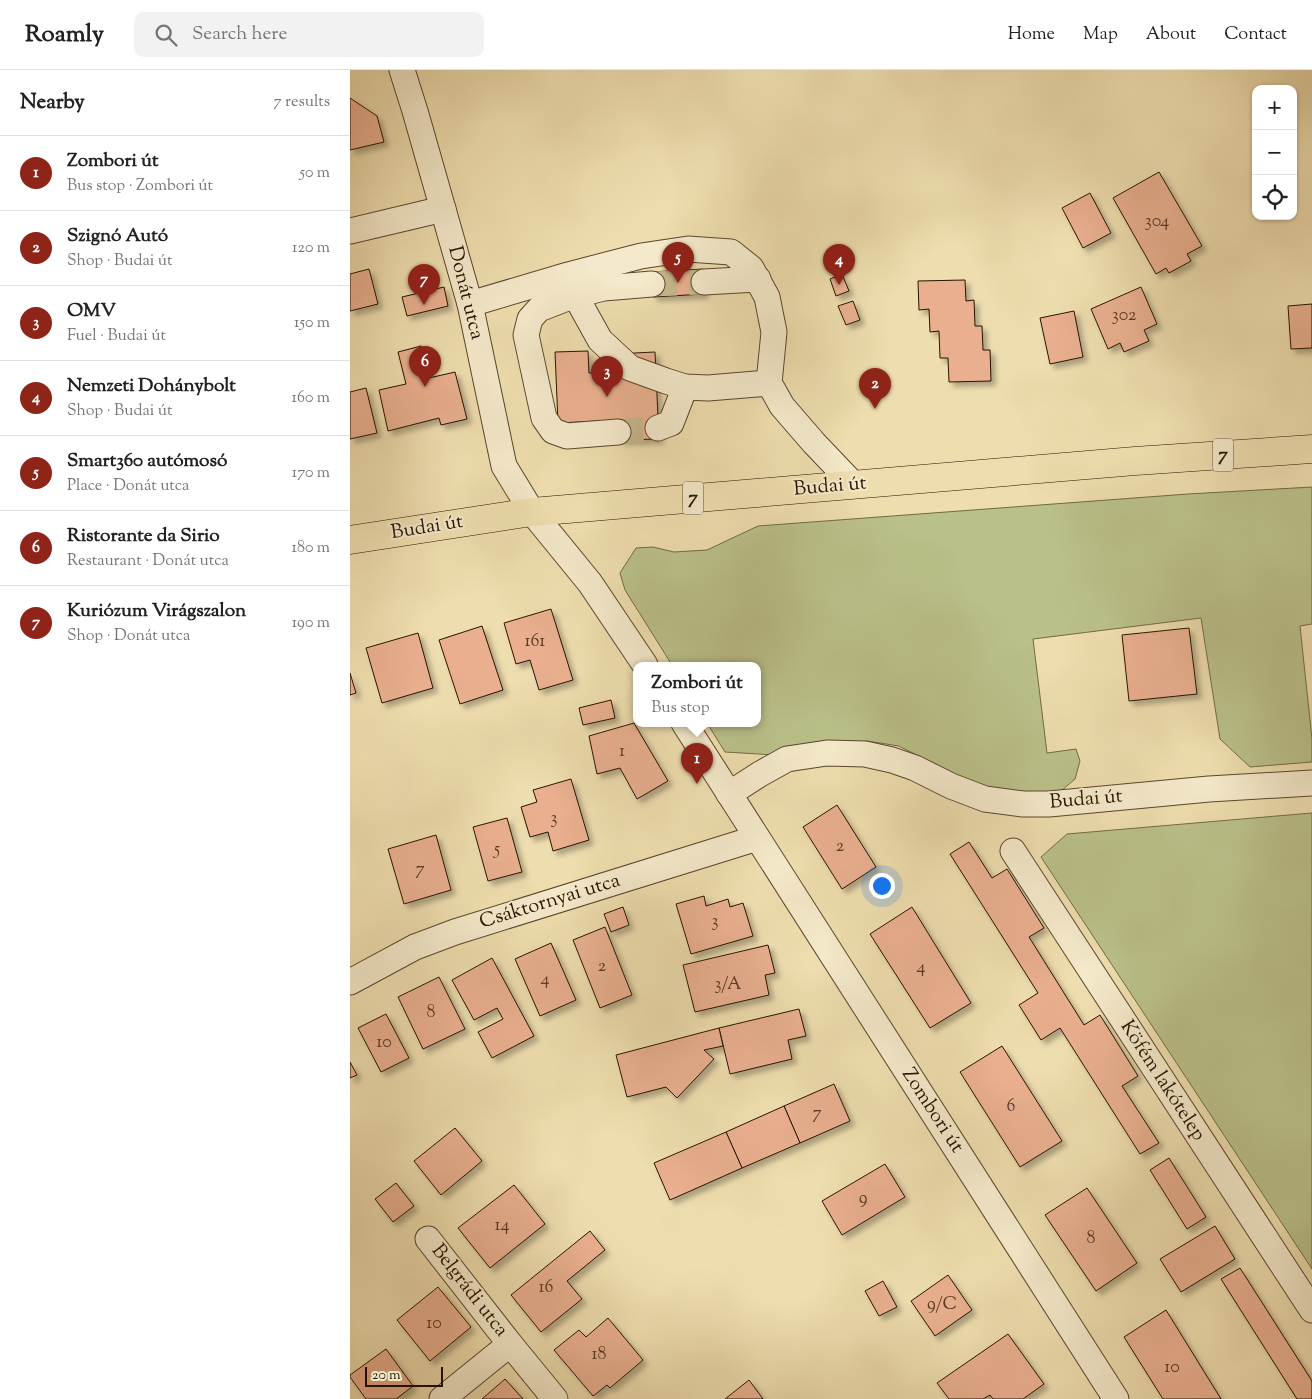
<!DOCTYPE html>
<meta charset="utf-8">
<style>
:root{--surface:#fff;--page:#f2f2f2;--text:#202124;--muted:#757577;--line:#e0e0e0;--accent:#8f2418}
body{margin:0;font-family:"Sorts Mill Goudy",serif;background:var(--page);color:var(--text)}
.controls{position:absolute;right:15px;top:15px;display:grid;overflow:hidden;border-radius:10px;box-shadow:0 1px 4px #0004}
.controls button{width:45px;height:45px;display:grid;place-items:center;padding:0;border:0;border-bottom:1px solid var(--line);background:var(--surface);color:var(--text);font:25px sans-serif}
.scale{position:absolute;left:15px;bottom:12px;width:78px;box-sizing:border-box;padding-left:5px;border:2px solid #281300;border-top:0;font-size:14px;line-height:18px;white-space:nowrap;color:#281300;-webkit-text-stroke:4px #f4e9ca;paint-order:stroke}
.you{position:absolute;left:531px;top:815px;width:18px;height:18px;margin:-12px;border:4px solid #fff;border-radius:50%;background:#1a73e8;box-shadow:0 0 0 8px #1a73e833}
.badge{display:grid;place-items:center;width:32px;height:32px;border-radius:50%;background:var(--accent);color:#fff;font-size:16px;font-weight:700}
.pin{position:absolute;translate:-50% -41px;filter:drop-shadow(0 1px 2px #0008)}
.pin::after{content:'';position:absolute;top:26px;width:18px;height:15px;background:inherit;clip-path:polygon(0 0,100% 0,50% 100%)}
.popup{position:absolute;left:283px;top:592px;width:128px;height:65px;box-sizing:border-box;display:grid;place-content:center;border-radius:10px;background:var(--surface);filter:drop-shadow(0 1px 4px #0005);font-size:16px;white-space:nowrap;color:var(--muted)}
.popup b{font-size:19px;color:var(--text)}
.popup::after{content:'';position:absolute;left:50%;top:100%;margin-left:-10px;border:10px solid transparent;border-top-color:var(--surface)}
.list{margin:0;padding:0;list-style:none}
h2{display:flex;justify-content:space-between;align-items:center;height:65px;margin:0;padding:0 20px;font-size:21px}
h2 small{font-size:16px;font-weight:400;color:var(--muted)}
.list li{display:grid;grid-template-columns:32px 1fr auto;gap:15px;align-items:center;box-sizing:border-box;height:75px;padding:0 20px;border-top:1px solid var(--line)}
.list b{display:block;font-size:19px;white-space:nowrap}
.list p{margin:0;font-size:16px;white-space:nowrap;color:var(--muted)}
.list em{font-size:16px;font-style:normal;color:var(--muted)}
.icon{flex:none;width:28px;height:28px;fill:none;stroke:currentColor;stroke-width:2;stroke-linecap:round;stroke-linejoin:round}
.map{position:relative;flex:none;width:962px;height:1329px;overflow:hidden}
header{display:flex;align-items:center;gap:30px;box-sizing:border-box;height:70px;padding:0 25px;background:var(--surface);border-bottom:1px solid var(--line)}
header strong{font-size:24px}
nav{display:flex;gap:28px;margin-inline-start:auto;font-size:18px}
.search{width:350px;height:45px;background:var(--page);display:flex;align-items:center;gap:12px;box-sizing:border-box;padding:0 18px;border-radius:10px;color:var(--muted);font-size:19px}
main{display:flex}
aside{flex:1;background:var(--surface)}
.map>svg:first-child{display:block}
.green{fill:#bac089;stroke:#716a44}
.building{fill:#e9af8f;stroke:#281300;filter:url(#shadow)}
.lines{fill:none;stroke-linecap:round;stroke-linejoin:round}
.minor-tunnel{stroke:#c6b58b;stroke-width:25;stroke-dasharray:25 12;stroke-linecap:butt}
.minor-casing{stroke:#5a462c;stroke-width:27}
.major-casing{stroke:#281300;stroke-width:29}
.minor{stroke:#f4e9ca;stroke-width:25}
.major{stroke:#eeddae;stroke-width:28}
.labels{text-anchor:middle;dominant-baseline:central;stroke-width:4;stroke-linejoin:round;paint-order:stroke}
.number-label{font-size:18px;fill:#583a24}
.shield{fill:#f4e9ca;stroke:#65533d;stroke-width:1}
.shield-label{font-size:19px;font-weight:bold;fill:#281300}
.street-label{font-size:20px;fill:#281300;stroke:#f4e9ca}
</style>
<header>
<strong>Roamly</strong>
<div class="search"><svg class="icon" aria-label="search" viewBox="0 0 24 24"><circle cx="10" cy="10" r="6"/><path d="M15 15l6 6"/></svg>Search here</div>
<nav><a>Home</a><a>Map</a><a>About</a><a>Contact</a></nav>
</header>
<main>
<aside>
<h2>Nearby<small>7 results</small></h2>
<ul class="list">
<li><span class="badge">1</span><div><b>Zombori út</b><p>Bus stop · Zombori út</p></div><em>50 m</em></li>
<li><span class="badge">2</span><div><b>Szignó Autó</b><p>Shop · Budai út</p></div><em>120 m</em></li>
<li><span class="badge">3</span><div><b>OMV</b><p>Fuel · Budai út</p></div><em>150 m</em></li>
<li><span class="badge">4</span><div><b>Nemzeti Dohánybolt</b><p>Shop · Budai út</p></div><em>160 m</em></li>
<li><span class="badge">5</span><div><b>Smart360 autómosó</b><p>Place · Donát utca</p></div><em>170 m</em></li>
<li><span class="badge">6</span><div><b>Ristorante da Sirio</b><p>Restaurant · Donát utca</p></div><em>180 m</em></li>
<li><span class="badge">7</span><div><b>Kuriózum Virágszalon</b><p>Shop · Donát utca</p></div><em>190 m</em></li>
</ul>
</aside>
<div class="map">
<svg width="962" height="1329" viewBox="0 0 962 1329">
<defs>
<filter id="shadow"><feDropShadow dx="4.5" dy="4.5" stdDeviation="2.5" flood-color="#0004"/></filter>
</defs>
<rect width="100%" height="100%" fill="#eeddae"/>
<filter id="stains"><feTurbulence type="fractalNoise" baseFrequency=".004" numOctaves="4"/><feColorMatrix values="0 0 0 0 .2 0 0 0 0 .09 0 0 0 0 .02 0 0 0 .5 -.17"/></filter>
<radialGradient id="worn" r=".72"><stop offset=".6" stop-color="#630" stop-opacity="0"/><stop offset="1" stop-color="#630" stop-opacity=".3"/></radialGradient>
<g class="green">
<path d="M962,417V554L950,556L962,669V692L900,697L870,669L851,548L683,569L697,683L726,679L730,691L725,709L711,721L658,725L606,705L549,676L517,671L425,685L375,682L357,653H407V595H322L275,520L270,503L286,478L303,477L324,482L357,480L408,456L838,424Z"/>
<path d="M962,743V1199L691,787L717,764Z"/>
</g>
<g class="building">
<path d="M0,28L27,46L34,72L0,80Z"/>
<path d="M809,102L852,176L837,184L841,191L819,203L816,198L806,204L763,128Z"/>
<path d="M740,123L761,163L733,178L712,138Z"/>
<path d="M19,199L28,234L0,241V204Z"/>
<path d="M353,199L354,224L303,227L301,202Z"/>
<path d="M492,204L499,221L486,226L480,209Z"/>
<path d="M615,210L616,231L624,230L625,256H632L633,280H640L641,311L599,312L598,288H590L589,261L580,262L579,239L569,240L568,211Z"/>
<path d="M94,217L98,236L57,246L52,227Z"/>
<path d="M791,217L807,254L794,260L799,271L774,282L770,273L758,279L741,239Z"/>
<path d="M503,231L510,250L496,255L488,236Z"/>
<path d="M962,234V278L941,279L938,236Z"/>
<path d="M724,241L733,287L700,294L690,248Z"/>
<path d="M71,276L79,308L105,302L117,349L91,355L89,348L38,361L29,320L56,314L48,282Z"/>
<path d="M238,281L239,303L265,302L264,284L305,282L309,369L269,370L268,350L208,353L205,282Z"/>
<path d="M16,318L27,363L0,369V322Z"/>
<path d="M201,539L223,610L189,620L180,590L166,594L154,553Z"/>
<path d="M132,556L153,620L110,634L89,570Z"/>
<path d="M839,558L847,624L779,631L772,565Z"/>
<path d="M68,563L83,618L32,633L16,578Z"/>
<path d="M0,603L6,623L0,625Z"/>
<path d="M261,630L265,648L233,655L229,638Z"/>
<path d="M284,653L318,711L287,729L270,698L247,704L239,666Z"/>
<path d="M221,709L239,770L203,781L198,762L180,767L171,737L187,732L183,720Z"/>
<path d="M487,735L526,797L492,819L453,757Z"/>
<path d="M157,748L172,802L138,811L123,757Z"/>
<path d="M86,765L101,820L54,834L38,779Z"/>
<path d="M619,772L642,808L657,799L694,858L679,867L734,955L750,945L788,1006L772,1016L809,1073L790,1084L710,958L691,970L669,935L688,923L600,784Z"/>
<path d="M354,826L356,836L378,829L380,837L393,833L403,866L341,884L326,834Z"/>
<path d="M273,837L279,855L261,862L254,844Z"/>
<path d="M562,837L621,933L580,958L520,864Z"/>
<path d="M255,857L282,925L250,938L223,870Z"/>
<path d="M201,873L226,930L190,946L165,889Z"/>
<path d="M418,875L425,903L415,905L419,925L345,942L333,895Z"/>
<path d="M142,888L184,966L142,988L128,962L153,949L147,938L124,950L102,910Z"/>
<path d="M89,907L115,959L73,979L48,927Z"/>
<path d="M449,939L456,966L438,970L442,989L380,1004L369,958Z"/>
<path d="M36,944L59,988L31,1002L8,958Z"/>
<path d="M369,958L373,976L354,980L364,989L327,1028L316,1017L277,1027L266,985Z"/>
<path d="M652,976L712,1071L670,1097L610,1002Z"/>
<path d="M0,992L7,1005L0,1008Z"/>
<path d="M484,1014L500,1051L450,1073L434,1036Z"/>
<path d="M434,1036L450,1073L392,1098L376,1062Z"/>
<path d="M105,1058L132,1091L91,1125L64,1091Z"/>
<path d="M376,1062L392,1098L320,1130L304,1093Z"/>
<path d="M819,1088L856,1147L837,1159L800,1100Z"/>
<path d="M535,1094L555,1127L492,1165L472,1131Z"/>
<path d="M46,1113L64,1136L43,1152L25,1129Z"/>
<path d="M164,1115L195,1154L140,1198L108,1158Z"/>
<path d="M737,1118L787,1193L746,1221L695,1145Z"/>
<path d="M865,1156L885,1189L831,1222L810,1189Z"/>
<path d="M240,1161L255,1180L217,1211L232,1229L191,1262L161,1225Z"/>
<path d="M890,1198L962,1311V1329H947L871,1209Z"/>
<path d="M598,1205L622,1240L585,1266L561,1231Z"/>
<path d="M533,1211L547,1237L529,1246L515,1221Z"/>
<path d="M88,1217L121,1257L80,1291L47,1250Z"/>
<path d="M816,1240L871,1329H813L774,1267Z"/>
<path d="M258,1248L293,1290L260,1318L257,1315L243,1326L204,1280L229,1260L236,1267Z"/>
<path d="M658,1264L694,1314L673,1329H643L640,1325L633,1329H599L587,1313Z"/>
<path d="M36,1279L63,1316L46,1329H16L0,1307V1305Z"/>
<path d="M155,1309L173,1329H132Z"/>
<path d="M399,1310L413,1329H375Z"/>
</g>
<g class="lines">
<g class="minor-tunnel">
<path d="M302,214L354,212"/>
<path d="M268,362L308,358"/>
</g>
<defs>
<g id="minor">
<path d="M52,0L65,41L120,234L154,396L182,442L240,513L295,595"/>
<path d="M0,161L93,139"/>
<path d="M220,211L225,225L250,270L280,298L316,311L335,317L358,318L419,313"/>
<path d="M354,212L408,209"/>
<path d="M120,234L218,205L291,186L338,179L381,182L401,198L417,227L424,262L419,313L432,336L464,373L504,415"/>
<path d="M308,358L321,353L335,317"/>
<path d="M268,362L217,366L203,361L194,348L176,265L180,249L189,239L225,225L254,218L302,214"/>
<path d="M334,653L766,1329"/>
<path d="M379,724L410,704L437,689L477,683L515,684L542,690L565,698L601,716L635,729L673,734H699L859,719L962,713"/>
<path d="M663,781L962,1240"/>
<path d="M0,912L65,877L105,862L407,768"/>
<path d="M78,1169L160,1274L92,1329"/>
<path d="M160,1274L205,1329"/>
</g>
<path id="major" d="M0,470L182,442L785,391L962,379"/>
</defs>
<use href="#minor" class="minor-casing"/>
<use href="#major" class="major-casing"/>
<use href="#minor" class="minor"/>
<use href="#major" class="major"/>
</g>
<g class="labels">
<g class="number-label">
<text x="807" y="152">304</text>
<text x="774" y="246">302</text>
<text x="185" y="572">161</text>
<text x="272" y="682">1</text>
<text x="204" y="749">3</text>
<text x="490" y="777">2</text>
<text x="147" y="780">5</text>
<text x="70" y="800">7</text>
<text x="365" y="852">3</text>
<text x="252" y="897">2</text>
<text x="571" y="898">4</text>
<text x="195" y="910">4</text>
<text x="378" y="915">3/A</text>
<text x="81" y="943">8</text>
<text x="34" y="973">10</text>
<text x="661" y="1037">6</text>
<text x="467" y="1044">7</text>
<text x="513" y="1129">9</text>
<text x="152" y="1156">14</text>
<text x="741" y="1169">8</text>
<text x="196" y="1218">16</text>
<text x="592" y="1235">9/C</text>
<text x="84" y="1254">10</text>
<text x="249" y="1285">18</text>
<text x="822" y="1298">10</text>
</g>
<g class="shield">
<rect x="863" y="368.5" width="20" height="33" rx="4"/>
<rect x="333" y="411.5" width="20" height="33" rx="4"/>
</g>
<g class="shield-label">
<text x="873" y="385">7</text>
<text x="343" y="428">7</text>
</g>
<g class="street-label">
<text transform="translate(115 223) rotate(76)">Donát utca</text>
<text transform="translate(480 417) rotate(-5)">Budai út</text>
<text transform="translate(77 458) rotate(-9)">Budai út</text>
<text transform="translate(736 730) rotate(-5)">Budai út</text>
<text transform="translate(200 832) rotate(-17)">Csáktornyai utca</text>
<text transform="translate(812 1011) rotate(57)">Köfém lakótelep</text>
<text transform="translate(582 1041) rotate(57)">Zombori út</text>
<text transform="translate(119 1221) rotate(52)">Belgrádi utca</text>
</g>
</g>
<rect width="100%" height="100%" filter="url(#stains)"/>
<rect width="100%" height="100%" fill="url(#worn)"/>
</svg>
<div class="controls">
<button>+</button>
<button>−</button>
<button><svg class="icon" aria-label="locate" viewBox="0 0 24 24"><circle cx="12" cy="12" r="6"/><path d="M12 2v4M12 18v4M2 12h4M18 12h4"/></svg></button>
</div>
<div class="scale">20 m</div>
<div class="you"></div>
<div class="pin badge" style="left:347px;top:714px">1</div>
<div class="popup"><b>Zombori út</b>Bus stop</div>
<div class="pin badge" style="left:525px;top:339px">2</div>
<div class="pin badge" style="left:257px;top:327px">3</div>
<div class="pin badge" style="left:489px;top:215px">4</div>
<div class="pin badge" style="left:328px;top:213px">5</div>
<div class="pin badge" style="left:75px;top:317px">6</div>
<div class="pin badge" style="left:74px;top:235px">7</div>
</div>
</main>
